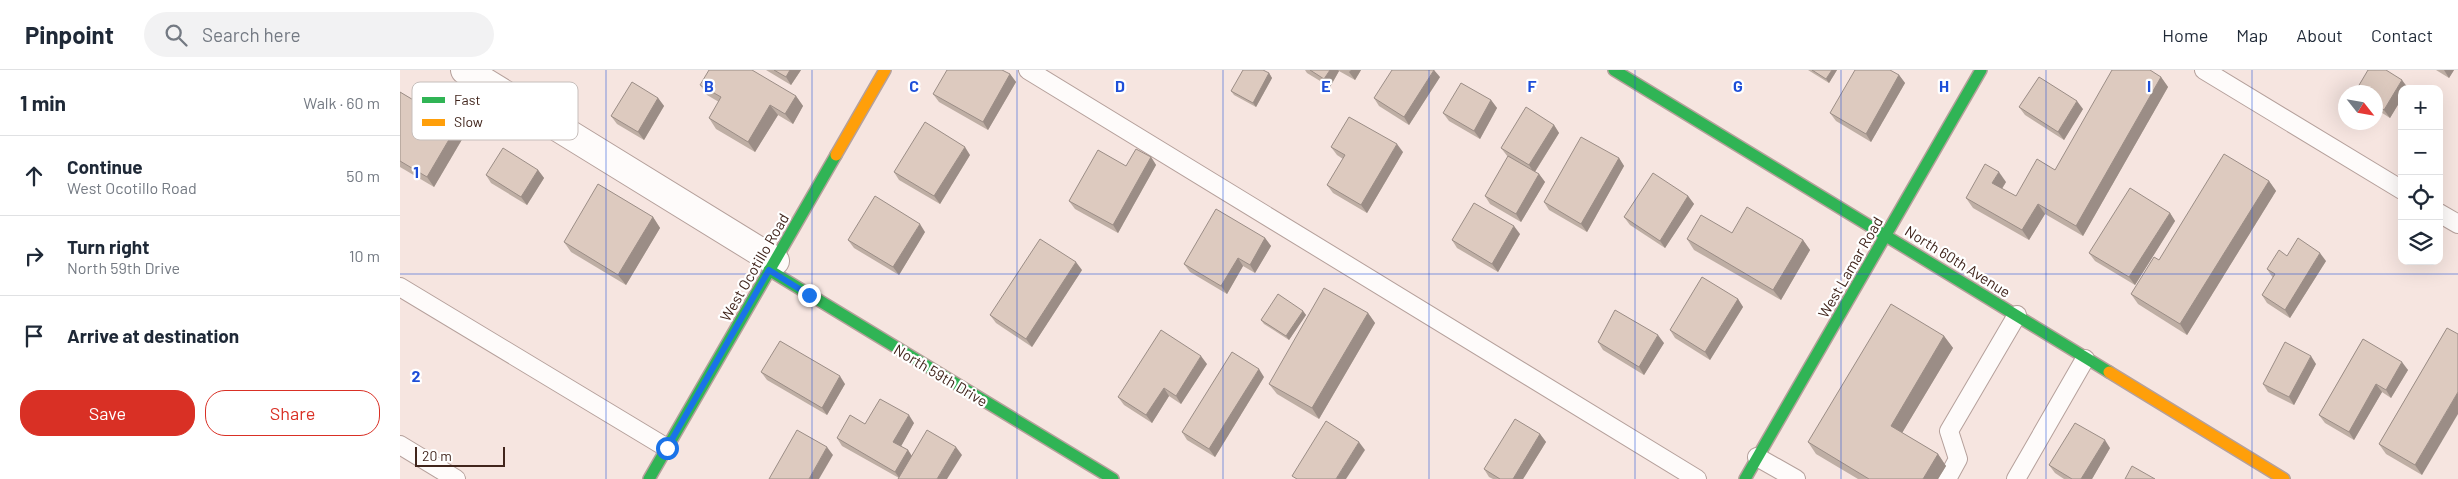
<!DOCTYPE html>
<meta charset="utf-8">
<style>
:root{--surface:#fff;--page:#f2f2f3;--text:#1f2937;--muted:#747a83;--line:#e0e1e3;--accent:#d93025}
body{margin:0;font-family:Barlow,sans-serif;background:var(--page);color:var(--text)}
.controls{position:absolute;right:15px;top:15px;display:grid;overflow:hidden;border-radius:10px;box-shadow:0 5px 20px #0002}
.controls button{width:45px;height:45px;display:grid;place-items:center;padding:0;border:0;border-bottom:1px solid var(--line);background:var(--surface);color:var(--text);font:25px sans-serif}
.compass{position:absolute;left:1938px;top:15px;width:45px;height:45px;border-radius:50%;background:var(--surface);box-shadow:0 5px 20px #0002;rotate:121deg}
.scale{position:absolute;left:15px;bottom:12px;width:90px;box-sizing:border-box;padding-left:5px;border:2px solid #41251c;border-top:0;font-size:14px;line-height:18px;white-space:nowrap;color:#41251c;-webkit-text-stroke:4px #fff;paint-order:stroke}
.stop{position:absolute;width:15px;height:15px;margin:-11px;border:4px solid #1a73e8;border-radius:50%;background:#fff}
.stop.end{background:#1a73e8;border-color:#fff;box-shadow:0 1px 5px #0008}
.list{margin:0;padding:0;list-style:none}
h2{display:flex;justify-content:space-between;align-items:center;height:65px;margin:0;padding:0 20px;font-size:21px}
h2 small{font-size:16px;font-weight:400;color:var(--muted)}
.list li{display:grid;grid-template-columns:32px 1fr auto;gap:15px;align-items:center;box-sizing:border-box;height:80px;padding:0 20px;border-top:1px solid var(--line)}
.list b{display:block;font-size:19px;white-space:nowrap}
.list p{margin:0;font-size:16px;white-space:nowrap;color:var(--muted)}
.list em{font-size:16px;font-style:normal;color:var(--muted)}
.actions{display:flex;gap:10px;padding:15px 20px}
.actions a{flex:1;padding:11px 0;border:1px solid var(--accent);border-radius:20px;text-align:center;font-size:18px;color:var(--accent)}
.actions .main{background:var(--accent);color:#fff}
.icon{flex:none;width:28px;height:28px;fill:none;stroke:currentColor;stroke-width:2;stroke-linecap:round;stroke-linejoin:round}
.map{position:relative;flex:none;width:2058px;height:409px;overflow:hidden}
header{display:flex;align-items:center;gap:30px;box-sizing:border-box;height:70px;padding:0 25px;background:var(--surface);border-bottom:1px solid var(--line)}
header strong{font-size:24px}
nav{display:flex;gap:28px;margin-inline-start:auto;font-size:18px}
.search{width:350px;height:45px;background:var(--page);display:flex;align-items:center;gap:12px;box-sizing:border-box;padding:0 18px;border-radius:28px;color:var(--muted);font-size:19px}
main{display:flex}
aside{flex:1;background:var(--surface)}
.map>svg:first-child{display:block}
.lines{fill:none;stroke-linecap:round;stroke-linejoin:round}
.lane-casing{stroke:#b5a09b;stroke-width:20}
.street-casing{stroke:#b5a09b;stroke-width:30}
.fast-casing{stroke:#b5a09b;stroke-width:14}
.slow-casing{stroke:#b5a09b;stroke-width:14}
.lane{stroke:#fefbfa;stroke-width:18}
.street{stroke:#fefbfa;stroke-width:28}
.fast{stroke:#30b455;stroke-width:11}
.slow{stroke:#ff9f0a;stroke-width:11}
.wall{fill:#beaea4}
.shaded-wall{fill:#9b8d86}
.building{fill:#ddcabf;stroke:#9b8d86}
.route{stroke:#1a73e8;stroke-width:6}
.grid{fill:none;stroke:#1d4ed8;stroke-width:1;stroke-opacity:0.55}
.labels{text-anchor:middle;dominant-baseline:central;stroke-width:4.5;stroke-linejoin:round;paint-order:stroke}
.street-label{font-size:15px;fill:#41251c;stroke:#fff}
.key{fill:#fff;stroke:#c6bebb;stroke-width:1}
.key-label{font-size:14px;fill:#41251c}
.grid-label{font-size:16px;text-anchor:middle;font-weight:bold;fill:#1d4ed8;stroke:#fff;stroke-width:4.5;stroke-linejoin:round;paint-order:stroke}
</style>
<header>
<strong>Pinpoint</strong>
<div class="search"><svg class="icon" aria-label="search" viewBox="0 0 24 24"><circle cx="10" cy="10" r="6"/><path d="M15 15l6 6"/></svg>Search here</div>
<nav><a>Home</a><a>Map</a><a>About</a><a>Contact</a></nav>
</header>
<main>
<aside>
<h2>1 min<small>Walk · 60 m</small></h2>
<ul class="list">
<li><svg class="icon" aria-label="ahead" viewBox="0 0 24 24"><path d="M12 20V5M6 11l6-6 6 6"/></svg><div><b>Continue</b><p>West Ocotillo Road</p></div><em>50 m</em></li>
<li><svg class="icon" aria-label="right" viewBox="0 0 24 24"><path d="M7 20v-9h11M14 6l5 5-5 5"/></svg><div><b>Turn right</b><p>North 59th Drive</p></div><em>10 m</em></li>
<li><svg class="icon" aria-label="arrive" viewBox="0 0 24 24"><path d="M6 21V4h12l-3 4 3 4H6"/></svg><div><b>Arrive at destination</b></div></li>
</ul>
<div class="actions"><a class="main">Save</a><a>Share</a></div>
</aside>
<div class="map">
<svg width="2058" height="409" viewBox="0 0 2058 409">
<rect width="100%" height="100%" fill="#f6e5e0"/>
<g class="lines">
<defs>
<g id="lane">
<path d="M628,0L1297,409"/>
<path d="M1804,0L2002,120"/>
<path d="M2039,143L2058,154"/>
<path d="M0,217L267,378"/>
<path d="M0,375L56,409"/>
<path d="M1357,387L1396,409"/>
<path d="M1547,409L1558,389L1549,361L1617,245"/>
<path d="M1616,409L1685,289"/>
</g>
<path id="street" d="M65,0L375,191"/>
<g id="fast">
<path d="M1214,0L1709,302"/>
<path d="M369,200L713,409"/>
<path d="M249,409L436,85"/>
<path d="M1345,409L1581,0"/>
</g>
<g id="slow">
<path d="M436,85L485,0"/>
<path d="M1709,302L1884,409"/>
</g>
</defs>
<use href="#lane" class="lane-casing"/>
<use href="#street" class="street-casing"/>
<use href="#fast" class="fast-casing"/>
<use href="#slow" class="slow-casing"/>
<use href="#lane" class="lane"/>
<use href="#street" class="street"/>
<use href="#fast" class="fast"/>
<use href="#slow" class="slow"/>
</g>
<g class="wall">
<path d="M366,0H401L391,15Z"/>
<path d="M905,0H961L955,10L939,1L930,17L907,3Z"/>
<path d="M1408,0H1437L1429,13Z"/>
<path d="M2036,0H2054L2049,8Z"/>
<path d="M869,3L872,8L856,37L834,25L831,21Z"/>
<path d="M610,4L616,12L588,60L539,32L533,24Z"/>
<path d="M1499,5L1505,13L1471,72L1436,51L1430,43Z"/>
<path d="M1040,7L1009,55L979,36L974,28Z"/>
<path d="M1761,7L1768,17L1683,166L1645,144L1629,170L1573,138L1566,128L1606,112L1602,119L1616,126L1655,100Z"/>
<path d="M300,15L396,26L403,36L393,54L378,45L355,82L316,59L309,48L319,32L307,25Z"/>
<path d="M2008,18L2007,19H2002V28L1990,48L1976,39V22Z"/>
<path d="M0,22L57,56L64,66L34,117L0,97Z"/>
<path d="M258,28L264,36L244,70L217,54L211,46Z"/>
<path d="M1091,30L1097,38L1080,69L1049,51L1043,43Z"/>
<path d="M1619,37L1683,39L1664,70L1625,45Z"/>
<path d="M1154,55L1159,63L1135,102L1139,104L1145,112L1121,152L1090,134L1085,126L1108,87L1101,78Z"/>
<path d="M931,77L1003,82L967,143L933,123L927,115L943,89L937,85Z"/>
<path d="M570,85L540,134L499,110L494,102Z"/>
<path d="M751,87L756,95L718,163L675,139L669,131L726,96Z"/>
<path d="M1219,88L1224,96L1187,162L1149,140L1144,132Z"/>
<path d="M138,100L144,108L127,135L91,113L86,105Z"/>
<path d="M1869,111L1876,121L1787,265L1738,234L1731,224L1759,190Z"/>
<path d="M1288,126L1294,134L1265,178L1230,155L1224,147Z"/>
<path d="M1770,143L1775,151L1735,215L1695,191L1689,183Z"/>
<path d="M253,147L260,158L226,215L171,182L164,172Z"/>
<path d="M525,162L499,205L454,178L448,170Z"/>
<path d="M1332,163L1403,170L1410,180L1381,230L1294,180L1287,169Z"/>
<path d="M1120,164L1098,202L1057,178L1052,170Z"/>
<path d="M865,168L871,176L855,203L843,196L827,224L790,202L784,194Z"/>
<path d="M1926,191L1890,248L1867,233L1862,225L1873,208L1867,199Z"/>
<path d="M682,200L632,277L596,253L590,245Z"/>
<path d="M1338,229L1343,237L1310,290L1275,268L1270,260Z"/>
<path d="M903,241L906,245L889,270L864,254L861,250Z"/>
<path d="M968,243L975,253L919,349L877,324L869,314Z"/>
<path d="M2047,258L2022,405L1986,384L1979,374Z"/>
<path d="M1544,266L1553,278L1502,363L1538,384L1546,396L1538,409H1458L1416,384L1408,372Z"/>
<path d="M1963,269L2008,300L1991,328L1982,322L1954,370L1925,353L1919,345Z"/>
<path d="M1198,272L1264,273L1244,305L1203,280Z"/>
<path d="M807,294L781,334L769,326L752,353L724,335L718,327Z"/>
<path d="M1916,294L1894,335L1868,322L1863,314Z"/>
<path d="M361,302L445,314L427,345L367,310Z"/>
<path d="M864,307L815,387L787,370L782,362Z"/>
<path d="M514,353L501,376L508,380L512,386L562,385L499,408L442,376L437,368L465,354Z"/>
<path d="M1140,364L1146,372L1123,409H1093L1089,407L1084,399Z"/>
<path d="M1710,378L1692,409H1664L1655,403L1649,395Z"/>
</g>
<g class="shaded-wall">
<path d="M390,0H401L391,15L386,7Z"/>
<path d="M930,0H938L939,1L930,17L924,9Z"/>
<path d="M951,0H961L955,10L949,2Z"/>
<path d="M1034,0L1040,7L1009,55L1004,47Z"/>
<path d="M1432,0H1437L1429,13L1426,9Z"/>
<path d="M2044,0H2054L2049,8Z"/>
<path d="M869,3L872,8L856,37L853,33Z"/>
<path d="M610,4L616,12L588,60L583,52Z"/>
<path d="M1499,5L1505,13L1471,72L1466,64Z"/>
<path d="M1761,7L1768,17L1683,166L1676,156Z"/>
<path d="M2002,10L2008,18L2007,19H2002V28L1990,48L1984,40Z"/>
<path d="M396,26L403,36L393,54L385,44Z"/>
<path d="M258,28L264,36L244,70L238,62Z"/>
<path d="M1091,30L1097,38L1080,69L1074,61Z"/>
<path d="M1677,31L1683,39L1664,70L1658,62Z"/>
<path d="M370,35L378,45L355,82L348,72Z"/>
<path d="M1154,55L1159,63L1134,103L1129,95Z"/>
<path d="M57,56L64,66L34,117L27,107Z"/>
<path d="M997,74L1003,82L967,143L961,135Z"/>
<path d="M565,77L570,85L540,134L534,126Z"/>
<path d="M751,87L756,95L718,163L713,155Z"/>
<path d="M1219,88L1224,96L1187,162L1181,154Z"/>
<path d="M138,100L144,108L127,135L121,127Z"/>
<path d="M1599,102L1606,112L1599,123L1592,113Z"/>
<path d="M1139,104L1145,112L1121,152L1116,144Z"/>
<path d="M1869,111L1876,121L1787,265L1780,254Z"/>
<path d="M1288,126L1294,134L1265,178L1260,171Z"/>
<path d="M1638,134L1645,144L1629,170L1622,160Z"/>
<path d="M1770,143L1775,151L1735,215L1729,207Z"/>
<path d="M253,147L260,158L226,215L218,205Z"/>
<path d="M520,154L525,162L499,205L493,197Z"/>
<path d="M1114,156L1120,164L1098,202L1092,194Z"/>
<path d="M865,168L871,176L855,203L850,195Z"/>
<path d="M1403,170L1410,180L1381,230L1373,220Z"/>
<path d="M1920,183L1926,191L1890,248L1885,240Z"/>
<path d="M838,188L843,196L827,224L821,216Z"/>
<path d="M676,192L682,200L632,277L626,269Z"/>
<path d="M1338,229L1343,237L1310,290L1305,282Z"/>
<path d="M903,241L906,245L889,270L886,266Z"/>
<path d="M968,243L975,253L919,349L912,338Z"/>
<path d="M1258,265L1264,273L1244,305L1239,297Z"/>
<path d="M1544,266L1553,278L1499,368L1491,356Z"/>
<path d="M801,286L807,294L781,334L776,326Z"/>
<path d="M1911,286L1916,294L1894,335L1889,327Z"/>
<path d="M2002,292L2008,300L1991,328L1986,320Z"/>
<path d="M859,299L864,307L815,387L809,379Z"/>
<path d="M440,306L445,314L427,345L422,338Z"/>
<path d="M1976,314L1982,322L1954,370L1949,362Z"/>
<path d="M764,318L769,326L752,353L746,345Z"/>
<path d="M2058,322V344L2022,405L2015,395Z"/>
<path d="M509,345L514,353L499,380L493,372Z"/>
<path d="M1140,364L1146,372L1123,409H1113Z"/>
<path d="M1705,370L1710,378L1692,409H1681Z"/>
<path d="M959,372L965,380L946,409H936Z"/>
<path d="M427,377L433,385L419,409H409Z"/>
<path d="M556,377L562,385L547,409H537Z"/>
<path d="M508,380L513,388L500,409L495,402Z"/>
<path d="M1538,384L1546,396L1538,409H1523Z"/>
</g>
<g class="building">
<path d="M309,0H352L396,26L385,44L370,35L348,72L309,48L321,27L300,15Z"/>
<path d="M374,0H390L386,7Z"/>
<path d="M547,0H602L610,4L583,52L533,24Z"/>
<path d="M843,0H863L869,3L853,33L831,21Z"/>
<path d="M910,0H930L924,9Z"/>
<path d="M992,0H1034L1004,47L974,28Z"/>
<path d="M1412,0H1432L1426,9Z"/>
<path d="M1455,0H1490L1499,5L1466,64L1430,43Z"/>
<path d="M1712,0H1750L1761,7L1676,156L1638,134L1622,160L1566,128L1585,94L1599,102L1592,113L1616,126L1637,89L1655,100Z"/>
<path d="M1968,0H1986L2002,10L1984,40L1976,34V22H1955Z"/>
<path d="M1639,7L1677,31L1658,62L1619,37Z"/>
<path d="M232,12L258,28L238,62L211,46Z"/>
<path d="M1061,13L1091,30L1074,61L1043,43Z"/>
<path d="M0,22L57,56L27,107L0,91Z"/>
<path d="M1126,37L1154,55L1129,95L1101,78Z"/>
<path d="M949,47L997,74L961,135L927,115L945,85L931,77Z"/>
<path d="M525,52L565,77L534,126L494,102Z"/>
<path d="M1181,67L1219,88L1181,154L1144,132Z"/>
<path d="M103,78L138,100L121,127L86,105Z"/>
<path d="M736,79L751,87L713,155L669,131L698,80L726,96Z"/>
<path d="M1824,84L1869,111L1780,254L1731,224L1754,187L1759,190Z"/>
<path d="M1108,86L1139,104L1116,144L1085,126Z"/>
<path d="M1253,103L1288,126L1260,171L1224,147Z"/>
<path d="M198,114L253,147L218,205L164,172Z"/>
<path d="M1730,118L1770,143L1729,207L1689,183Z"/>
<path d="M475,126L520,154L493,197L448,170Z"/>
<path d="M1074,133L1114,156L1092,194L1052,170Z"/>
<path d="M1347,137L1403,170L1373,220L1287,169L1301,145L1332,163Z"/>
<path d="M816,139L865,168L850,195L838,188L821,216L784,194Z"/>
<path d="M1898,168L1920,183L1885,240L1862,225L1875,204L1867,199L1879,180L1887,186Z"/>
<path d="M640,169L676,192L626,269L590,245Z"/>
<path d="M1302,207L1338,229L1305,282L1270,260Z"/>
<path d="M924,218L968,243L912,338L869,314Z"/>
<path d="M878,224L903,241L886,266L861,250Z"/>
<path d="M1491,234L1544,266L1491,356L1538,384L1523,409H1469L1408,372Z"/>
<path d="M1215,240L1258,265L1239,297L1198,272Z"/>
<path d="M2047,258L2058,264V322L2015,395L1979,374Z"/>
<path d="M761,260L801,286L776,326L764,318L746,345L718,327Z"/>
<path d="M1963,269L2002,292L1986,320L1976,314L1949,362L1919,345Z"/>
<path d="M380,271L440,306L422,338L361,302Z"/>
<path d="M1885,272L1911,286L1889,327L1863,314Z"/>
<path d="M832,282L859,299L809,379L782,362Z"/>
<path d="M480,329L509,345L493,372L508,380L495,402L437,368L450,345L465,354Z"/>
<path d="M1115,349L1140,364L1113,409H1100L1084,399Z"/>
<path d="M926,351L959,372L936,409H897L892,406Z"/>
<path d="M1675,353L1705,370L1681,409H1672L1649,395Z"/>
<path d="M397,360L427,377L409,409H369Z"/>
<path d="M527,360L556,377L537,409H498Z"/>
<path d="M1732,396L1755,409H1725Z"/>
</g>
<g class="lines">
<path class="route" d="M267,378L369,200L409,225"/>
</g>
<path class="grid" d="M206,0V409M412,0V409M617,0V409M823,0V409M1029,0V409M1235,0V409M1441,0V409M1646,0V409M1852,0V409M0,204H2058"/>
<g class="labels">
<g class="street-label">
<text transform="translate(1558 191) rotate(32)">North 60th Avenue</text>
<text transform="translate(354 197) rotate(-60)">West Ocotillo Road</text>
<text transform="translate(1450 197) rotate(-60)">West Lamar Road</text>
<text transform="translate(541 305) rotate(31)">North 59th Drive</text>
</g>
</g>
<rect x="12" y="12" width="166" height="58" rx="8" class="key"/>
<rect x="22" y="27" width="23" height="6" fill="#30b455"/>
<rect x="22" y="49" width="23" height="7" fill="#ff9f0a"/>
<g class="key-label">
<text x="54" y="35">Fast</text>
<text x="54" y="57">Slow</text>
</g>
<g class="grid-label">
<text x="309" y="22">B</text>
<text x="514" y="22">C</text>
<text x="720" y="22">D</text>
<text x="926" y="22">E</text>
<text x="1132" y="22">F</text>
<text x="1338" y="22">G</text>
<text x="1544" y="22">H</text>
<text x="1749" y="22">I</text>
<text x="16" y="108">1</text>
<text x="16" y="312">2</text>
</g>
</svg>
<div class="controls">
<button>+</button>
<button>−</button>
<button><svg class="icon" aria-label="locate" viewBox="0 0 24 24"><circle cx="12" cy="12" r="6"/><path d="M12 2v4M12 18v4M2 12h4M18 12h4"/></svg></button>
<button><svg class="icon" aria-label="layers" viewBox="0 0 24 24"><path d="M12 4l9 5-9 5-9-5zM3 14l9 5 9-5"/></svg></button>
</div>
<svg class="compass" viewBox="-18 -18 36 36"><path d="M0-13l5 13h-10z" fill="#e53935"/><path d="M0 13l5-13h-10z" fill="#747a83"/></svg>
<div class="scale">20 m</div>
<div class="stop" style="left:267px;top:378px"></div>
<div class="stop end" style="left:409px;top:225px"></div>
</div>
</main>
